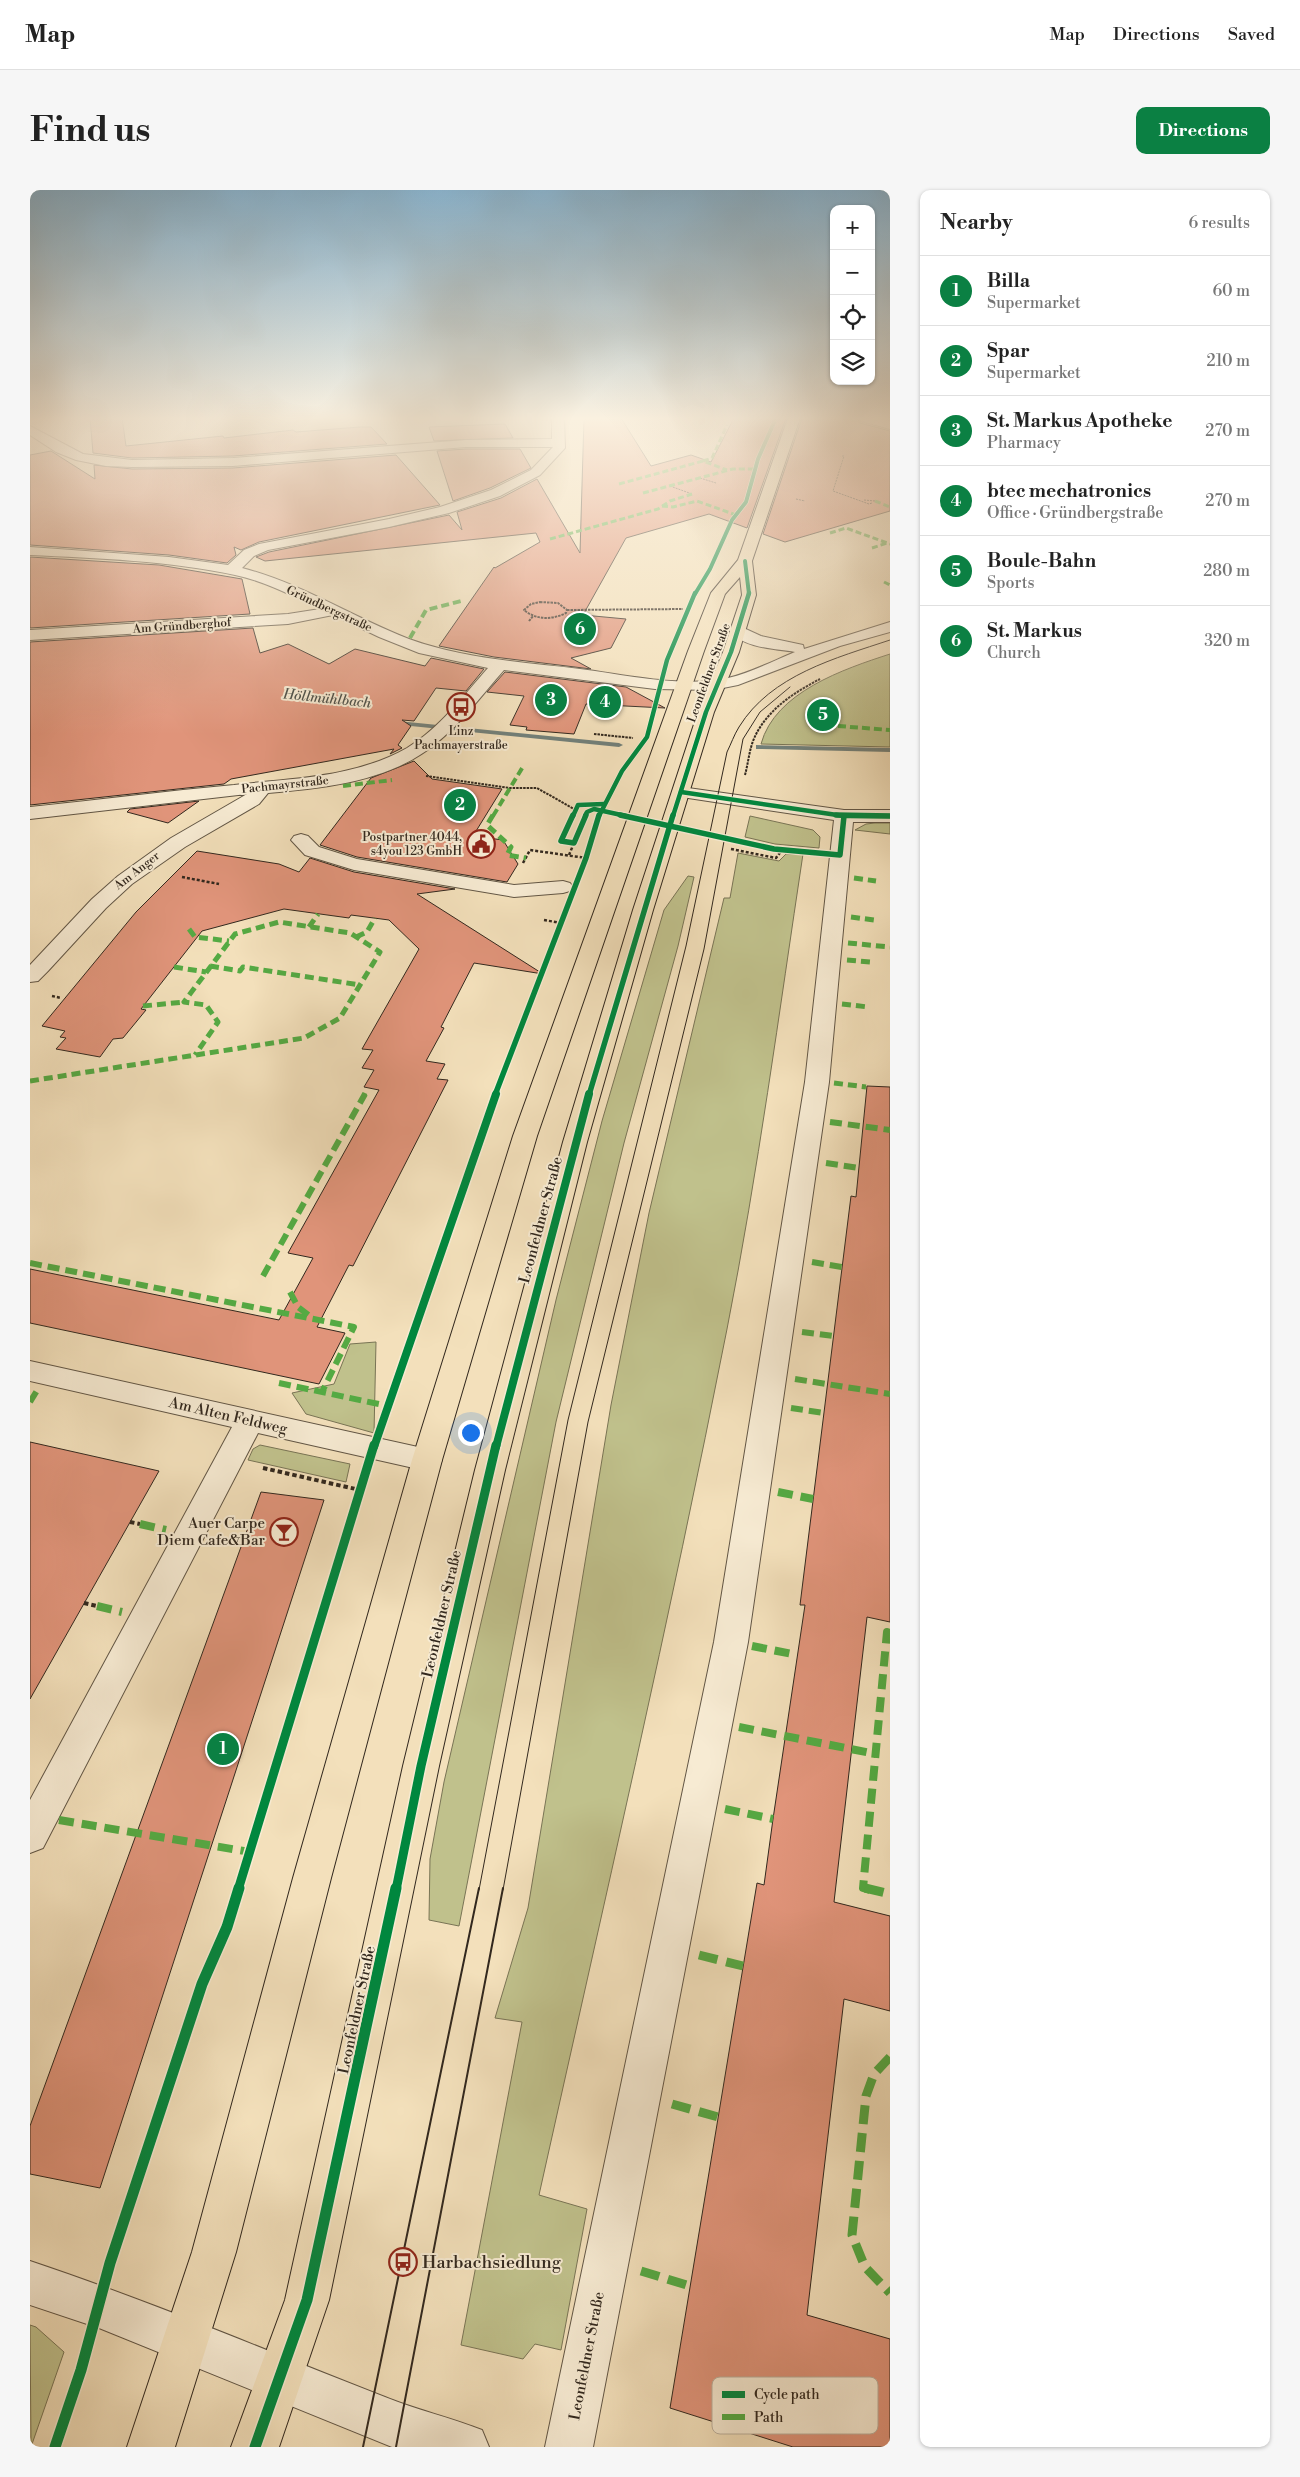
<!DOCTYPE html>
<meta charset="utf-8">
<style>
:root{--surface:#fff;--page:#f6f6f6;--text:#222;--muted:#767676;--line:#e0e0e0;--accent:#0b8043}
body{margin:0;font-family:"Libre Bodoni",serif;background:var(--page);color:var(--text)}
.controls{position:absolute;right:15px;top:15px;display:grid;overflow:hidden;border-radius:10px;box-shadow:0 1px 4px #0004}
.controls button{width:45px;height:45px;display:grid;place-items:center;padding:0;border:0;border-bottom:1px solid var(--line);background:var(--surface);color:var(--text);font:25px sans-serif}
.you{position:absolute;left:440px;top:1242px;width:18px;height:18px;margin:-12px;border:4px solid #fff;border-radius:50%;background:#1a73e8;box-shadow:0 0 0 8px #1a73e833}
.badge{display:grid;place-items:center;width:32px;height:32px;border-radius:50%;background:var(--accent);color:#fff;font-size:16px;font-weight:700}
.pin{position:absolute;translate:-50% -50%;border:2px solid #fff;box-shadow:0 1px 5px #0006}
.list{margin:0;padding:0;list-style:none}
h2{display:flex;justify-content:space-between;align-items:center;height:65px;margin:0;padding:0 20px;font-size:21px}
h2 small{font-size:16px;font-weight:400;color:var(--muted)}
.list li{display:grid;grid-template-columns:32px 1fr auto;gap:15px;align-items:center;box-sizing:border-box;height:70px;padding:0 20px;border-top:1px solid var(--line)}
.list b{display:block;font-size:19px;white-space:nowrap}
.list p{margin:0;font-size:16px;white-space:nowrap;color:var(--muted)}
.list em{font-size:16px;font-style:normal;color:var(--muted)}
.icon{flex:none;width:28px;height:28px;fill:none;stroke:currentColor;stroke-width:2;stroke-linecap:round;stroke-linejoin:round}
.map{position:relative;flex:none;width:860px;height:2257px;overflow:hidden;border-radius:10px}
header{display:flex;align-items:center;gap:30px;box-sizing:border-box;height:70px;padding:0 25px;background:var(--surface);border-bottom:1px solid var(--line)}
header strong{font-size:24px}
nav{display:flex;gap:28px;margin-inline-start:auto;font-size:18px}
.intro{display:flex;align-items:center;justify-content:space-between;box-sizing:border-box;height:120px;padding:0 30px}
h1{margin:0;font-size:35px}
.button{padding:12px 22px;border-radius:10px;background:var(--accent);color:#fff;font-size:18px;font-weight:700}
main{display:flex;gap:30px;padding:0 30px}
aside{flex:1;background:var(--surface);border-radius:10px;box-shadow:0 1px 4px #0004}
.map>svg:first-child{display:block}
.green{fill:#c0c18c;stroke:#797455}
.lines{fill:none;stroke-linecap:round;stroke-linejoin:round}
.stream{fill:#72807a;fill-rule:evenodd}
.building{fill:#e0947a;stroke:#32281e}
.minor-casing{stroke:#625645;stroke-width:2}
.major-casing{stroke:#32281e;stroke-width:2}
.path-far3{stroke:#32281e;stroke-width:1;stroke-dasharray:2 1;stroke-linecap:butt}
.path-far2{stroke:#32281e;stroke-width:2;stroke-dasharray:2.5 1;stroke-linecap:butt}
.path-far1{stroke:#32281e;stroke-width:2.5;stroke-dasharray:3 2;stroke-linecap:butt}
.path{stroke:#32281e;stroke-width:4;stroke-dasharray:4.5 3;stroke-linecap:butt}
.minor{fill:#f7ebd3;fill-rule:evenodd}
.major{fill:#f3e0bb;fill-rule:evenodd}
.tram-far1{stroke:#32281e;stroke-width:1}
.tram{stroke:#32281e;stroke-width:2}
.quiet-far5{stroke:#54aa43;stroke-width:3;stroke-dasharray:6 3;stroke-linecap:butt}
.quiet-far4{stroke:#54aa43;stroke-width:4;stroke-dasharray:8 4;stroke-linecap:butt}
.quiet-far3{stroke:#54aa43;stroke-width:5;stroke-dasharray:9 5;stroke-linecap:butt}
.quiet-far2{stroke:#54aa43;stroke-width:6;stroke-dasharray:12 6;stroke-linecap:butt}
.quiet-far1{stroke:#54aa43;stroke-width:8;stroke-dasharray:15 8;stroke-linecap:butt}
.quiet{stroke:#54aa43;stroke-width:9;stroke-dasharray:19 9;stroke-linecap:butt}
.cycleway-far5-casing{stroke:#f7ebd3;stroke-width:5}
.cycleway-far4-casing{stroke:#f7ebd3;stroke-width:6}
.cycleway-far3-casing{stroke:#f7ebd3;stroke-width:8}
.cycleway-far2-casing{stroke:#f7ebd3;stroke-width:11}
.cycleway-far1-casing{stroke:#f7ebd3;stroke-width:12}
.cycleway-casing{stroke:#f7ebd3;stroke-width:14}
.cycleway-far5{stroke:#00873e;stroke-width:4}
.cycleway-far4{stroke:#00873e;stroke-width:4.5}
.cycleway-far3{stroke:#00873e;stroke-width:5.5}
.cycleway-far2{stroke:#00873e;stroke-width:8}
.cycleway-far1{stroke:#00873e;stroke-width:9}
.cycleway{stroke:#00873e;stroke-width:11}
.labels{text-anchor:middle;dominant-baseline:central;stroke-width:4;stroke-linejoin:round;paint-order:stroke}
.far-street-label{font-size:12px;fill:#32281e;stroke:#f7ebd3}
.far-poi-label{font-size:12px;fill:#32281e;stroke:#f7ebd3}
.far-water-label{font-size:14px;font-style:italic;fill:#52544c;stroke:#f7ebd3}
.street-label{font-size:15px;fill:#32281e;stroke:#f7ebd3}
.poi-label{font-size:15px;fill:#32281e;stroke:#f7ebd3;text-anchor:end}
.near-poi-label{font-size:18px;fill:#32281e;stroke:#f7ebd3;text-anchor:start}
.key{fill:#f7ebd3;stroke:#bcb09d;stroke-width:1}
.key-label{font-size:14px;fill:#32281e}
</style>
<header>
<strong>Map</strong>
<nav><a>Map</a><a>Directions</a><a>Saved</a></nav>
</header>
<div class="intro"><h1>Find us</h1><a class="button">Directions</a></div>
<main>
<div class="map">
<svg width="860" height="2257" viewBox="0 0 860 2257">
<rect width="100%" height="100%" fill="#f3e0bb"/>
<filter id="stains"><feTurbulence type="fractalNoise" baseFrequency=".004" numOctaves="4"/><feColorMatrix values="0 0 0 0 .2 0 0 0 0 .09 0 0 0 0 .02 0 0 0 .5 -.17"/></filter>
<radialGradient id="worn" r=".72"><stop offset=".6" stop-color="#630" stop-opacity="0"/><stop offset="1" stop-color="#630" stop-opacity=".3"/></radialGradient>
<g class="green">
<path d="M860,464V557L731,554C745,502 814,479 860,464Z"/>
<path d="M720,626L783,640L790,647L789,658L745,654L715,647Z"/>
<path d="M845,633H860V644L825,640L836,634Z"/>
<path d="M708,663L749,671L756,664H773C749,823 728,982 697,1139C640,1429 573,1717 509,2005L557,2019L531,2160L505,2154L493,2169L431,2155L492,1832L465,1828L498,1718L581,1215L619,1023L694,708H700Z"/>
<path d="M658,686L664,687L648,756L594,953L526,1232L429,1736L399,1730L400,1669L414,1592L526,1110L572,931L634,720Z"/>
<path d="M346,1152L344,1243L276,1224L262,1203L304,1194L320,1154Z"/>
<path d="M230,1255L320,1274L316,1292L218,1270L223,1259Z"/>
<path d="M0,2135L6,2137L34,2162L1,2257Z"/>
</g>
<g class="lines">
<g class="stream">
<path d="M358,530L589,553L593,555L589,557L361,534H358Z"/>
<path d="M726,555L860,558V562L729,559H726Z"/>
</g>
</g>
<g class="building">
<path d="M60,228H92L96,256L193,246L194,248L263,240L266,242L330,237H341L357,254L203,266L102,268L63,263Z"/>
<path d="M554,228H591L621,276L661,265L681,272L704,228H756L717,338L679,324L596,348L553,425L596,429L581,458L541,468L561,479L464,467L409,456L464,377L465,378L510,352L506,343L235,371L226,367L239,362L419,325L432,340L427,322L471,308L507,289L550,363Z"/>
<path d="M772,228H827L830,233L860,241V321L755,352L733,344Z"/>
<path d="M475,234L483,248L404,251L399,237Z"/>
<path d="M436,259H490L501,278L460,298L423,311L407,261Z"/>
<path d="M21,261L65,289L64,275L102,279L203,278L366,265L410,315L229,352L211,360L204,357L206,365L197,373L139,365L0,355V265Z"/>
<path d="M0,367L129,375L212,389L220,424L0,438Z"/>
<path d="M223,438L230,463L258,454L299,474L325,459L395,476L401,468L454,479L436,501L406,498L384,531L372,530L381,536L368,555L372,558L360,564L364,559L201,589L194,594L0,615V452Z"/>
<path d="M475,482L596,497L635,518L556,514L544,544L496,540L497,537L480,535L494,506L457,502Z"/>
<path d="M384,571L402,589L472,599L443,646L473,650L488,674L477,692L327,667L290,655L341,588Z"/>
<path d="M169,611L138,633L97,622L100,619Z"/>
<path d="M167,661L249,674L269,682L280,668L324,682L425,699L387,704L513,784L444,773L411,837L414,838L396,871L415,874L407,889L418,890L323,1076L319,1075L287,1137L315,1143L289,1194L0,1133V1079L249,1130L283,1068L258,1063L349,900L334,897L344,880L332,878L343,860L332,859L389,759L359,730L321,725L319,728L254,719L172,741L111,819L116,820L93,848L83,849L70,867L26,859L36,848L30,847L35,841L12,836L106,722Z"/>
<path d="M837,896L860,897V1432L837,1427L804,1712L860,1726V1821L814,1809L777,2125L860,2149V2257H763L640,2218L727,1693L734,1695L743,1629L775,1415H770L821,1006L826,1007Z"/>
<path d="M0,1252L129,1281L0,1509Z"/>
<path d="M231,1302L294,1310L70,1998L0,1984V1936Z"/>
</g>
<g class="lines">
<defs>
<g id="minor">
<path d="M522,228H534L535,258L510,285L470,306L419,323L359,337L238,360L224,366L212,378C271,393 322,427 379,449C434,469 493,472 550,479C598,485 650,498 698,488C720,483 743,471 765,462C746,459 712,458 699,440L707,435L731,446L773,455L774,459L860,432V442L810,456L708,495L683,500L625,499L474,480C451,506 431,534 404,555C358,592 294,598 238,603L229,614L155,657L102,694L76,718L18,781L8,791L0,792V775L62,709L88,686L141,648L217,604L0,629V617C68,610 136,601 204,595C263,588 324,588 377,558C410,538 433,506 458,478L389,463L349,447L303,425L258,434L0,450V440L258,424L290,419C263,406 234,391 205,385C140,371 67,368 0,365V357L139,367L198,375L214,360L229,354L359,329L410,317L461,300L501,280L523,257H436L203,276L102,277L76,276L46,270L26,262L0,245V236L53,264L102,270L203,268L436,250L522,249Z"/>
<path d="M829,228H848L860,231V239L831,231Z"/>
<path d="M651,597L814,620H860V632H823L799,892L718,1452L563,2257H515L684,1452L775,892L804,630L645,606L642,602L645,598Z"/>
<path d="M271,644L278,646L289,657L327,669L484,695L533,691L540,693L543,697L540,701L533,703L484,707L324,680L275,665L261,650L264,646Z"/>
<path d="M0,1171L397,1259L408,1262L412,1270L408,1278L397,1281L228,1243L13,1658L0,1663V1610L202,1237L0,1191Z"/>
<path d="M0,2071C120,2111 237,2161 355,2207C386,2220 420,2227 452,2240L459,2257H362L69,2138L0,2115Z"/>
</g>
<path id="major" d="M758,228H770L722,371L726,405L709,462L684,522L623,720L557,952L475,1280L409,1576L299,2110L249,2257H201L255,2110L373,1576L445,1280L533,952L603,720L668,522L693,462L712,405L710,387L695,404L674,461L507,946L412,1270L301,1688L206,2062L145,2257H97L162,2062L263,1688L382,1270L483,946L658,461L681,403L708,370Z"/>
</defs>
<use href="#minor" class="minor-casing"/>
<use href="#major" class="major-casing"/>
<g class="path-far3">
<path d="M812,266H814L803,301L839,314L842,313"/>
<path d="M670,288L686,293"/>
<path d="M640,296L662,304"/>
<path d="M766,309L775,311"/>
<path d="M834,310L845,311"/>
</g>
<g class="path-far2">
<path d="M510,412L528,413L537,420L536,423C522,430 506,430 494,420L501,414Z"/>
<path d="M537,420L653,419"/>
<path d="M499,431L503,426"/>
<path d="M567,519L578,517"/>
<path d="M564,544L603,548"/>
<path d="M715,585C718,574 719,562 723,551C735,521 763,503 790,489"/>
<path d="M396,586L480,598H507L544,619"/>
</g>
<g class="path-far1">
<path d="M701,659L746,668L752,660"/>
<path d="M539,665L544,653"/>
<path d="M493,673L500,660L556,668"/>
<path d="M152,687L189,694"/>
<path d="M514,730L531,733"/>
<path d="M22,806L31,808"/>
</g>
<g class="path">
<path d="M233,1278L330,1300"/>
<path d="M100,1332L110,1334"/>
<path d="M54,1413L67,1416"/>
</g>
<use href="#minor" class="minor"/>
<use href="#major" class="major"/>
<g class="tram-far1">
<path d="M449,1700L538,1230L656,756L697,562C701,554 704,545 709,537C741,485 806,468 860,450"/>
<path d="M473,1700L558,1232L674,759L713,549L730,522L760,497"/>
</g>
<g class="tram">
<path d="M333,2257L449,1698"/>
<path d="M366,2257L473,1698"/>
</g>
<g class="quiet-far5">
<path d="M673,271L682,268L697,235"/>
<path d="M589,294L673,271L697,280"/>
<path d="M613,303L703,279H726"/>
<path d="M845,311L860,317"/>
<path d="M632,316L643,317L667,311L706,325"/>
<path d="M800,343L816,338L860,354"/>
<path d="M520,349L628,319L640,311L662,304"/>
<path d="M842,358L857,353"/>
<path d="M854,392L860,395"/>
</g>
<g class="quiet-far4">
<path d="M380,448L396,420L431,411"/>
<path d="M808,536L860,540"/>
<path d="M313,596L362,590"/>
<path d="M463,626L494,575"/>
</g>
<g class="quiet-far3">
<path d="M463,625L457,635L481,657L477,665L496,668"/>
<path d="M824,688L846,691"/>
<path d="M821,727L844,730"/>
<path d="M279,737L288,724"/>
<path d="M159,739L165,747L199,751"/>
<path d="M326,747L337,742L345,728"/>
<path d="M818,753L860,757"/>
<path d="M817,770L841,772"/>
<path d="M180,776L210,781L213,777L330,795"/>
<path d="M144,777L176,782"/>
<path d="M812,814L838,817"/>
<path d="M113,816L154,812"/>
<path d="M0,891L274,848L310,828L350,762L320,743L249,732L205,744L154,812L176,815L188,832L165,865"/>
<path d="M804,893L836,897"/>
<path d="M334,905L335,903"/>
</g>
<g class="quiet-far2">
<path d="M800,932L860,940"/>
<path d="M796,973L829,978"/>
<path d="M782,1072L812,1077"/>
<path d="M0,1073L324,1137L292,1202"/>
<path d="M233,1086L335,904"/>
<path d="M260,1102L268,1117L281,1127"/>
<path d="M772,1142L803,1146"/>
<path d="M765,1189L860,1204"/>
<path d="M249,1193L358,1216"/>
<path d="M0,1212L8,1199"/>
<path d="M761,1218L794,1223"/>
</g>
<g class="quiet-far1">
<path d="M748,1302L783,1309"/>
<path d="M110,1334L136,1340"/>
<path d="M67,1416L92,1422"/>
<path d="M722,1456L767,1465"/>
<path d="M709,1537L846,1564"/>
<path d="M695,1619L743,1629"/>
<path d="M29,1630L220,1662"/>
<path d="M840,1700L833,1698L857,1442L860,1443"/>
</g>
<g class="quiet">
<path d="M835,1698L860,1704"/>
<path d="M669,1765L713,1776"/>
<path d="M860,1867L844,1884L836,1906L822,2045L835,2077L860,2103"/>
<path d="M642,1914L688,1927"/>
<path d="M611,2081L660,2096"/>
</g>
<defs>
<g id="cycleway-far5">
<path d="M715,371L719,404"/>
<path d="M665,404L680,379L702,330L716,312L728,269L746,228"/>
</g>
<g id="cycleway-far4">
<path d="M651,602L814,626H860"/>
<path d="M543,626L548,615L574,614"/>
<path d="M555,626L557,622L564,619L596,626"/>
<path d="M569,626L592,581L617,547L637,470L665,403"/>
<path d="M643,626L676,522L701,462L719,403"/>
</g>
<g id="cycleway-far3">
<path d="M543,625L531,651L544,653L556,625"/>
<path d="M590,625L744,659L810,665L814,626"/>
<path d="M806,625L860,626"/>
<path d="M465,905L556,668L569,625"/>
<path d="M559,905L643,625"/>
</g>
<g id="cycleway-far2">
<path d="M344,1257L466,904"/>
<path d="M466,1257L559,904"/>
</g>
<g id="cycleway-far1">
<path d="M208,1700L344,1255"/>
<path d="M366,1700L391,1576L466,1255"/>
</g>
<g id="cycleway">
<path d="M25,2257L51,2180L80,2073L172,1794L197,1737L209,1698"/>
<path d="M225,2257L277,2110L366,1698"/>
</g>
</defs>
<use href="#cycleway-far5" class="cycleway-far5-casing"/>
<use href="#cycleway-far4" class="cycleway-far4-casing"/>
<use href="#cycleway-far3" class="cycleway-far3-casing"/>
<use href="#cycleway-far2" class="cycleway-far2-casing"/>
<use href="#cycleway-far1" class="cycleway-far1-casing"/>
<use href="#cycleway" class="cycleway-casing"/>
<use href="#cycleway-far5" class="cycleway-far5"/>
<use href="#cycleway-far4" class="cycleway-far4"/>
<use href="#cycleway-far3" class="cycleway-far3"/>
<use href="#cycleway-far2" class="cycleway-far2"/>
<use href="#cycleway-far1" class="cycleway-far1"/>
<use href="#cycleway" class="cycleway"/>
</g>
<linearGradient id="sky" x2="0" y2="1"><stop stop-color="#8ab7d4"/><stop offset="0.42" stop-color="#faf1e0"/><stop offset="1" stop-color="#faf1e0" stop-opacity="0"/></linearGradient>
<rect width="860" height="544" fill="url(#sky)"/>
<defs>
<symbol id="bus-ring" viewBox="-11 -11 22 22"><circle r="9.5" fill="#f7ebd3" stroke="#8f2418" stroke-width="1.5"/><path d="M-5-6H5V4H4V6H2V4H-2V6H-4V4H-5ZM-3.5-4V0h7V-4ZM-3.5 1.2v1.5H-2V1.2ZM2 1.2v1.5H3.5V1.2Z" fill="#8f2418"/></symbol>
<symbol id="civic-ring" viewBox="-11 -11 22 22"><circle r="9.5" fill="#f7ebd3" stroke="#8f2418" stroke-width="1.5"/><path d="M-.6-6.5H3V-4.5H.6V-3L4-1V1h2V6H-6V1h2V-1L-.6-3ZM-1.2 2.5V6h2.4V2.5Z" fill="#8f2418"/></symbol>
<symbol id="bar-ring" viewBox="-11 -11 22 22"><circle r="9.5" fill="#f7ebd3" stroke="#8f2418" stroke-width="1.5"/><path d="M-6-5H6L.8 .8V4.5H3.5V6h-7V4.5H-.8V.8Z" fill="#8f2418"/></symbol>
</defs>
<g fill-rule="evenodd">
<use href="#bus-ring" x="415" y="501" width="32" height="32"/>
<use href="#civic-ring" x="435" y="638" width="32" height="32"/>
<use href="#bar-ring" x="238" y="1326" width="32" height="32"/>
<use href="#bus-ring" x="357" y="2056" width="32" height="32"/>
</g>
<g class="labels">
<g class="far-street-label">
<text transform="translate(299 419) rotate(25)">Gründbergstraße</text>
<text transform="translate(152 436) rotate(-4)">Am Gründberghof</text>
<text transform="translate(679 483) rotate(-70)">Leonfeldner Straße</text>
<text transform="translate(255 595) rotate(-6)">Pachmayrstraße</text>
<text transform="translate(107 681) rotate(-38)">Am Anger</text>
</g>
<g class="far-poi-label">
<text x="431" y="541">Linz<tspan x="431" dy="14">Pachmayerstraße</tspan></text>
<text x="432" y="647" text-anchor="end">Postpartner 4044,<tspan x="432" dy="14">s4you 123 GmbH</tspan></text>
</g>
<g class="far-water-label">
<text transform="translate(297 509) rotate(6)">Höllmühlbach</text>
</g>
<g class="street-label">
<text transform="translate(511 1030) rotate(-75)">Leonfeldner Straße</text>
<text transform="translate(198 1226) rotate(13)">Am Alten Feldweg</text>
<text transform="translate(412 1424) rotate(-77)">Leonfeldner Straße</text>
<text transform="translate(327 1820) rotate(-78)">Leonfeldner Straße</text>
<text transform="translate(557 2166) rotate(-79)">Leonfeldner Straße</text>
</g>
<g class="poi-label">
<text x="235" y="1333">Auer Carpe<tspan x="235" dy="17">Diem Cafe&amp;Bar</tspan></text>
</g>
<g class="near-poi-label">
<text x="392" y="2072">Harbachsiedlung</text>
</g>
</g>
<rect x="682" y="2187" width="166" height="57" rx="8" class="key"/>
<rect x="692" y="2201" width="23" height="7" fill="#00873e"/>
<rect x="692" y="2224" width="23" height="6" fill="#54aa43"/>
<g class="key-label">
<text x="724" y="2209">Cycle path</text>
<text x="724" y="2232">Path</text>
</g>
<rect width="100%" height="100%" filter="url(#stains)"/>
<rect width="100%" height="100%" fill="url(#worn)"/>
</svg>
<div class="controls">
<button>+</button>
<button>−</button>
<button><svg class="icon" aria-label="locate" viewBox="0 0 24 24"><circle cx="12" cy="12" r="6"/><path d="M12 2v4M12 18v4M2 12h4M18 12h4"/></svg></button>
<button><svg class="icon" aria-label="layers" viewBox="0 0 24 24"><path d="M12 4l9 5-9 5-9-5zM3 14l9 5 9-5"/></svg></button>
</div>
<div class="you"></div>
<div class="pin badge" style="left:193px;top:1559px">1</div>
<div class="pin badge" style="left:430px;top:615px">2</div>
<div class="pin badge" style="left:521px;top:510px">3</div>
<div class="pin badge" style="left:575px;top:512px">4</div>
<div class="pin badge" style="left:793px;top:525px">5</div>
<div class="pin badge" style="left:550px;top:439px">6</div>
</div>
<aside>
<h2>Nearby<small>6 results</small></h2>
<ul class="list">
<li><span class="badge">1</span><div><b>Billa</b><p>Supermarket</p></div><em>60 m</em></li>
<li><span class="badge">2</span><div><b>Spar</b><p>Supermarket</p></div><em>210 m</em></li>
<li><span class="badge">3</span><div><b>St. Markus Apotheke</b><p>Pharmacy</p></div><em>270 m</em></li>
<li><span class="badge">4</span><div><b>btec mechatronics</b><p>Office · Gründbergstraße</p></div><em>270 m</em></li>
<li><span class="badge">5</span><div><b>Boule-Bahn</b><p>Sports</p></div><em>280 m</em></li>
<li><span class="badge">6</span><div><b>St. Markus</b><p>Church</p></div><em>320 m</em></li>
</ul>
</aside>
</main>
